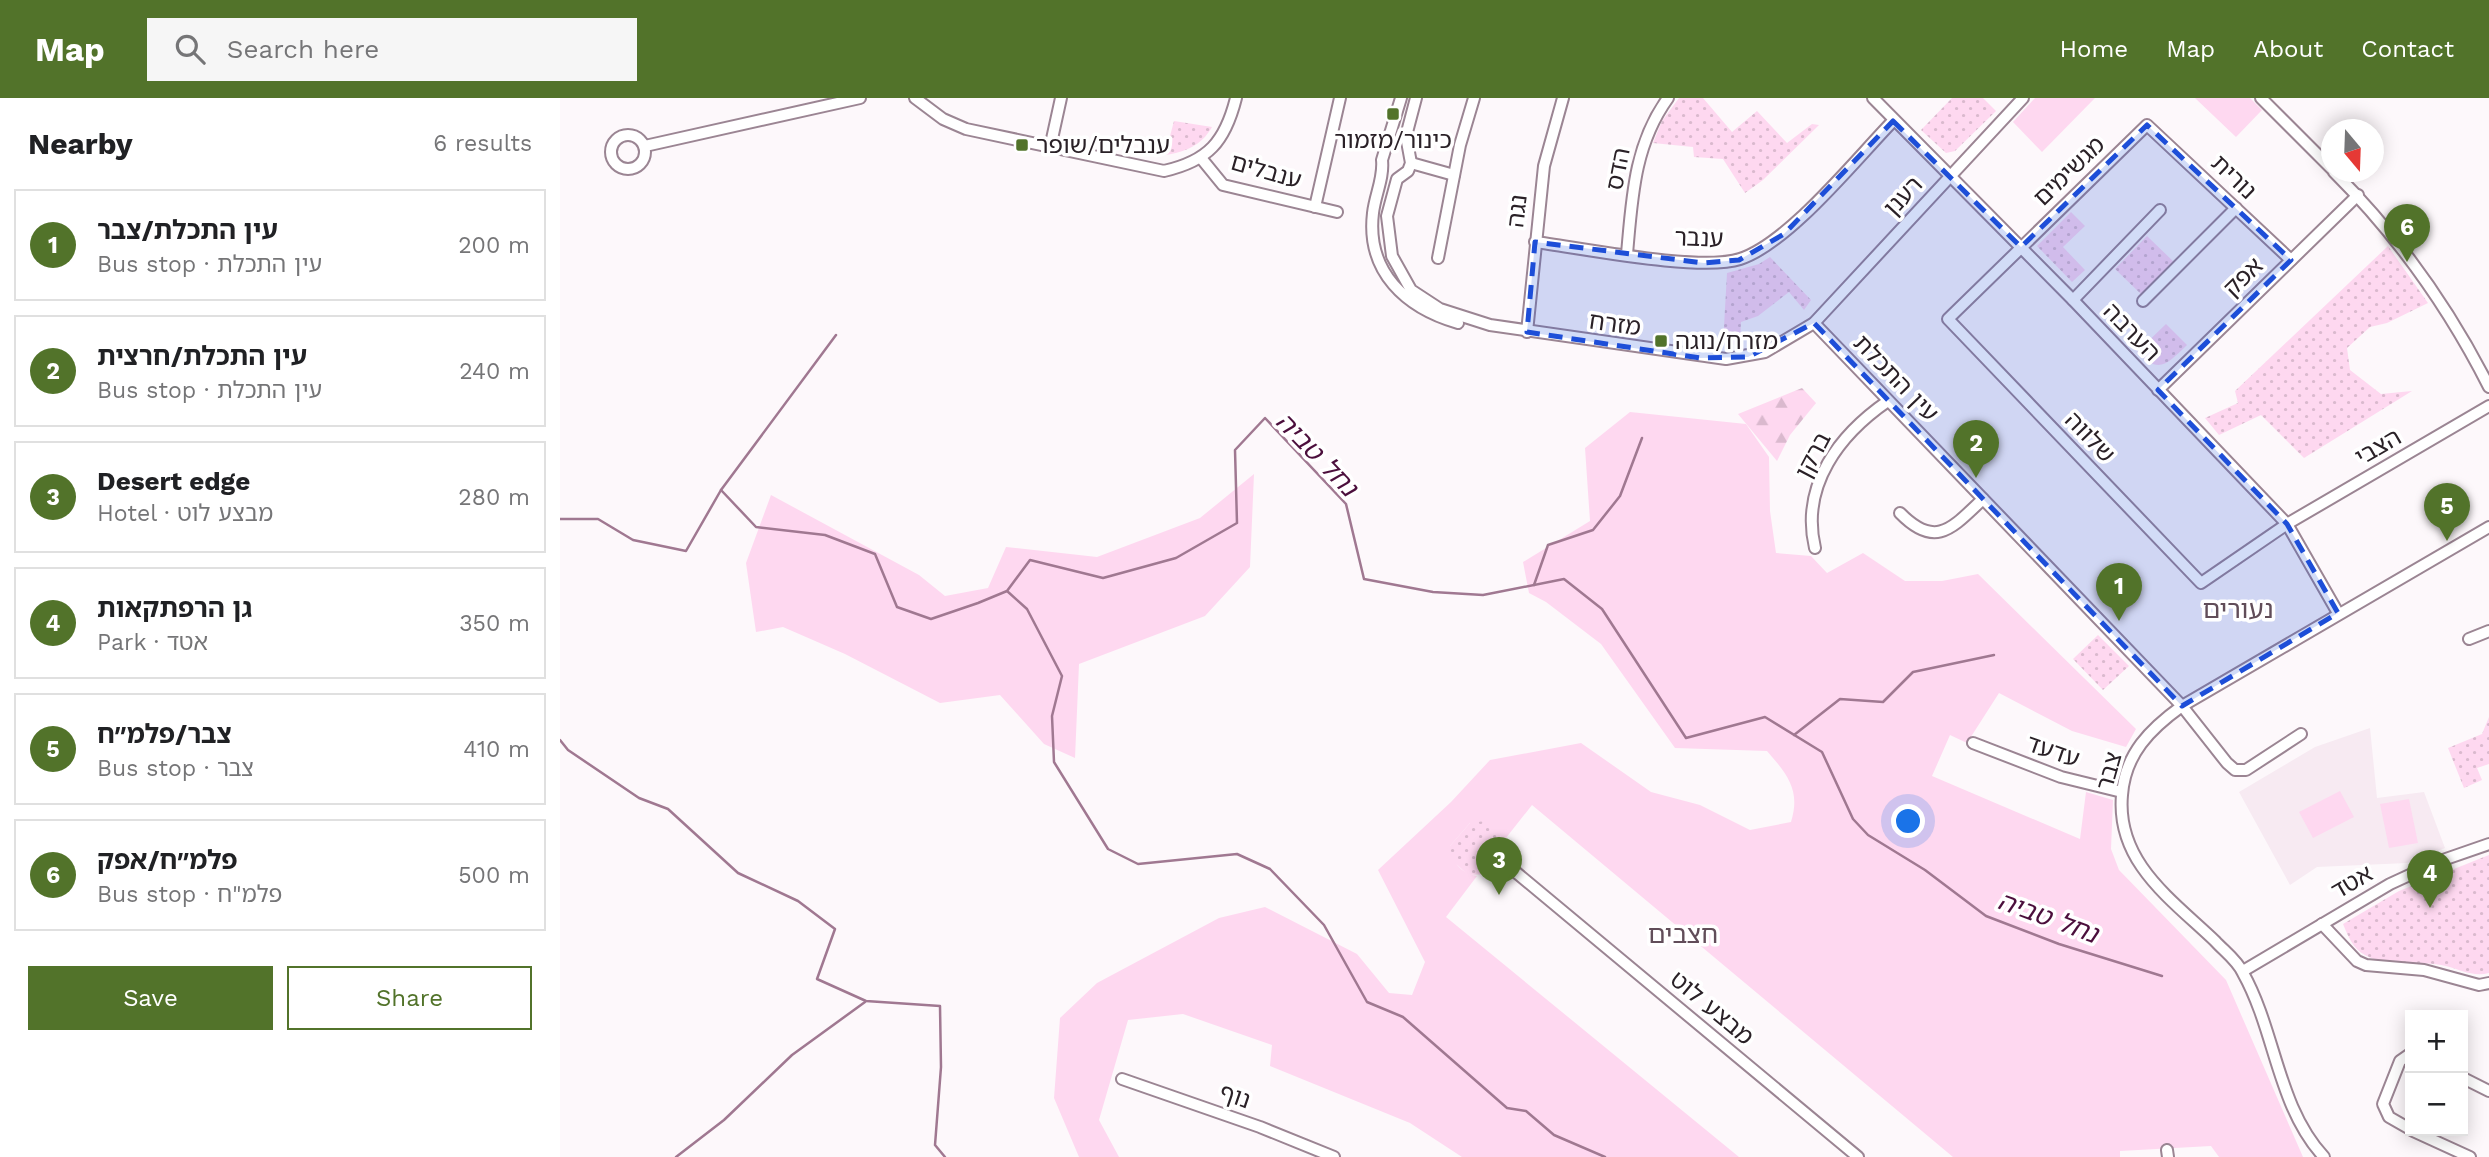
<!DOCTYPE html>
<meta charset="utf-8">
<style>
:root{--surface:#fff;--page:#f6f6f6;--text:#202124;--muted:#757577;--line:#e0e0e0;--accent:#52732a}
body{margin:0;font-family:"Work Sans","Noto Sans Hebrew",sans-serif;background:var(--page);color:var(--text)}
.controls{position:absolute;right:21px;bottom:21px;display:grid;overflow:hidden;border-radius:0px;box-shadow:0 4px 18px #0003}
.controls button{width:63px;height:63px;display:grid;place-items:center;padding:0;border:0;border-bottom:2px solid var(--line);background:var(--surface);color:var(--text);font:35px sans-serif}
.compass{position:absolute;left:1761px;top:21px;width:63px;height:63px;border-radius:50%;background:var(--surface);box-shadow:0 4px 18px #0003;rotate:161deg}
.you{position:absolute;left:1349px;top:724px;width:24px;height:24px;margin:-18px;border:5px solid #fff;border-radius:50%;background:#1a73e8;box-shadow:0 0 0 10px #1a73e833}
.badge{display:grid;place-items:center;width:46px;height:46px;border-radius:50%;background:var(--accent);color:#fff;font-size:23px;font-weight:700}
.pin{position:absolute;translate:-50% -58px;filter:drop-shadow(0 2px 4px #0008)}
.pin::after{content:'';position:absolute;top:37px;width:24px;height:21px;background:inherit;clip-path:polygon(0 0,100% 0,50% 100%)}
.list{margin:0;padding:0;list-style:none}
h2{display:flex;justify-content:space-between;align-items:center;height:91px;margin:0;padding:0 28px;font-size:30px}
h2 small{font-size:23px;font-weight:400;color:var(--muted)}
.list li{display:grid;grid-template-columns:46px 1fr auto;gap:21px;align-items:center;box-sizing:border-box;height:112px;margin:0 14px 14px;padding:0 14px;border:2px solid var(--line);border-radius:0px}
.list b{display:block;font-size:26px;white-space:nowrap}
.list p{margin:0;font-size:23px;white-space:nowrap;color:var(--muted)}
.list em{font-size:23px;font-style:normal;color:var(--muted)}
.actions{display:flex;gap:14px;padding:21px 28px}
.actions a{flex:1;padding:16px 0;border:2px solid var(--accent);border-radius:0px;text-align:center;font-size:24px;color:var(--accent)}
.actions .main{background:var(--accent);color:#fff}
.icon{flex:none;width:38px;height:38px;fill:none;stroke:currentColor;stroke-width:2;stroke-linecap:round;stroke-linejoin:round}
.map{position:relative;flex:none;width:1929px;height:1059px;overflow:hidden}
header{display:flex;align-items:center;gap:42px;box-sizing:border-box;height:98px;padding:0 35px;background:var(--accent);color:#fff}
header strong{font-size:33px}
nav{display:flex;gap:38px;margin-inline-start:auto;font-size:24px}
.search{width:490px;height:63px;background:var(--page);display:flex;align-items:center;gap:18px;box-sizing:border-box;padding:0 24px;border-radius:0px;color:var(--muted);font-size:26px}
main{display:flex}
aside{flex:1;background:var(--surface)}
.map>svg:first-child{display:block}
.built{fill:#f7eaf2}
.green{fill:#fed8f0}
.forest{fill:url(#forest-firs)}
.park{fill:url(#park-dots)}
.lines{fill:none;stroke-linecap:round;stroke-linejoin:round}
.stream{stroke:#a07891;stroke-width:2.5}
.minor-casing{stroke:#9b8593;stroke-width:14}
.minor{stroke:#fff;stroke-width:10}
.marked{fill:#1d4ed8;fill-opacity:0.2;stroke:#1d4ed8;stroke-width:5;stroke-dasharray:14 9;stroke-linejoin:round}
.poi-dot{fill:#52732a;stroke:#fff;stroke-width:2.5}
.labels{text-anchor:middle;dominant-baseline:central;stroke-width:7;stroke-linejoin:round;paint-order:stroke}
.poi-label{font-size:24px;fill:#2a2127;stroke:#fff;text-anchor:start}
.street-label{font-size:24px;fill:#2a2127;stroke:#fff}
.water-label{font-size:26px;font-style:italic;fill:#4b0e3c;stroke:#fff}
.neighbourhood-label{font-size:26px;fill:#614d59;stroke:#fff}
</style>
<header>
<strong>Map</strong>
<div class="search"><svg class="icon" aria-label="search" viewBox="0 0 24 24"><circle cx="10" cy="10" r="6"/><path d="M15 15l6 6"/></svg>Search here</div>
<nav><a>Home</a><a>Map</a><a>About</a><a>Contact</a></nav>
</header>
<main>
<aside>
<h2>Nearby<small>6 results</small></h2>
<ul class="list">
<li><span class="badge">1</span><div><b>עין התכלת/צבר</b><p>Bus stop · עין התכלת</p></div><em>200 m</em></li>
<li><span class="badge">2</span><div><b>עין התכלת/חרצית</b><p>Bus stop · עין התכלת</p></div><em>240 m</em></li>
<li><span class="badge">3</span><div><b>Desert edge</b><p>Hotel · מבצע לוט</p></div><em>280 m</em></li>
<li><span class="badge">4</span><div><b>גן הרפתקאות</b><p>Park · אטד</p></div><em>350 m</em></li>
<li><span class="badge">5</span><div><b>צבר/פלמ״ח</b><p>Bus stop · צבר</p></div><em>410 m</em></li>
<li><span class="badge">6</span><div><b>פלמ״ח/אפק</b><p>Bus stop · פלמ&quot;ח</p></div><em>500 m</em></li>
</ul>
<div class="actions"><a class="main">Save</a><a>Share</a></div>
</aside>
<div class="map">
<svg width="1929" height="1059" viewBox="0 0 1929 1059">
<defs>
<pattern id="forest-firs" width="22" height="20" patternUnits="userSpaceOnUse" patternTransform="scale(1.75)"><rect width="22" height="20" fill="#fed8f0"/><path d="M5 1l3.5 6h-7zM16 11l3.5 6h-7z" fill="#dab9ce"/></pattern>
<pattern id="park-dots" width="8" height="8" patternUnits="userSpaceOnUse" patternTransform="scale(1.75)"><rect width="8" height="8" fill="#fed8f0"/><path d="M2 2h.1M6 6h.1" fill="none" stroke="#dab9ce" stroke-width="1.8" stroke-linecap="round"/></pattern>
</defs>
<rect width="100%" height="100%" fill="#fdf8fb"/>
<path class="built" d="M1810,630L1817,700L1864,694L1885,750L1847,765L1757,769L1730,787L1679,694L1755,649Z"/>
<g class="green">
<path d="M1475,0H1535L1482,54L1453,24Z"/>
<path d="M1635,0H1690L1702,12L1676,39Z"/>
<path d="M1070,314L1186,326L1209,359L1210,413L1216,455L1251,458L1267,475L1303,455L1345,483H1382L1418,476L1576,631L1566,649L1512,633L1439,595L1407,645L1390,637L1372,678L1520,741L1526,694L1553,702L1551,751L1559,772L1666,882L1743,1059H1659L1651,1048L1560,1053V1059H1393L972,707L942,745L940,737L910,725L890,748C893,764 900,775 917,778L886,819L1179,1059H902L850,1025L710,968L712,947L623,916L568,922L539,1022L559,1059H519L494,1000L500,920L537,885L659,820L705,809L797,856L829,895L852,897L865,864L818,772L891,704L930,662L1021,645L1091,694L1140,707L1190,732L1231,724C1241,692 1227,676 1207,653L1115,650L1041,546L986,504L969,495L963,464L1030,423L1025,350Z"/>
<path d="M694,376L690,469L645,518L519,566L515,660L484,646L440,597L380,605L285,556L223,529L196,534L186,465L211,397L359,477L385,498L428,490L446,449L537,459L640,420Z"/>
<path d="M1780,693L1794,719L1753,740L1739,714Z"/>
<path d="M1849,701L1858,745L1829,750L1820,706Z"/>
</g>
<path class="forest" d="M1242,290L1256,305L1230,337L1217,363L1178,316Z"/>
<g class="park">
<path d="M1119,0H1143L1172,34L1197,13L1227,45L1252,26L1259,27L1203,82L1185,95L1163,61L1134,59L1133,49L1093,45L1102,23Z"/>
<path d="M1392,0H1423L1436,13L1395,53L1386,55L1361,32Z"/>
<path d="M614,23L652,29C641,48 625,54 605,57Z"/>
<path d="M1511,114L1525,128L1503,149L1525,172L1512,184L1477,148Z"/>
<path d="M1587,138L1615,165L1583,198L1555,171Z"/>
<path d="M1828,148L1868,205L1827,225L1810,229L1787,250L1790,272L1821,296L1852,293L1744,360L1701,317L1659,337L1645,320L1678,305L1675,293Z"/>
<path d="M1210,159L1251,202L1244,212L1229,194L1198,218L1181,224L1180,247L1163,246L1167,175L1199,166Z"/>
<path d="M1606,226L1627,247C1607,266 1599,277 1577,254Z"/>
<path d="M1538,537L1569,568L1543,592L1513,561Z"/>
<path d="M1929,619V666L1917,670L1922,682L1904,690L1888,650L1922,636Z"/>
<path d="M925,723L940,737L942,758L929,776L908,777L893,763L889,749L910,725Z"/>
<path d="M1929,757V875C1913,879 1901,872 1886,868C1861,862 1827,870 1805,857C1793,851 1788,838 1783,826L1839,793Z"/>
</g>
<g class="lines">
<g class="stream">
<path d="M161,392L276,237"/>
<path d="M0,421H38L73,442L126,453L161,392L196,429L265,437L315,456L337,509L371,521L418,505L447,493L470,462L543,480L616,460L677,425L675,352L705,320L786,406L804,481L873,494L923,497L1004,481L1042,511L1126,640L1205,619L1262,654L1293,721L1308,737L1365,772L1426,818L1499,846L1602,878"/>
<path d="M974,487L988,447L1033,432L1060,398L1082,340"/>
<path d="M447,493L467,511L502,578L492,618L494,664L548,751L578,766L677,756L710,771L764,827L807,904L843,919L947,1010L966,1013L994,1037L1045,1059"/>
<path d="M1234,637L1280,601L1323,604L1353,574L1434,557"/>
<path d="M0,642L8,652L79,700L108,711L178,775L238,803L275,831L257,881L306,903L380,908L381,969L375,1047L385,1059"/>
<path d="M116,1059L164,1022L232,957L305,904"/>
</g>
<defs>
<g id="minor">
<path d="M355,0L383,21L406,31L604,73C648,63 665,44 676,0"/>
<path d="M841,0L822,62C824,80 815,97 813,115C806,174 846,210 898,225"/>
<path d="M856,0L846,38L851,65L848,73L837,81L827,118L832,158L851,192L880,211L930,227L1166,261L1205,254L1254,225L1463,0"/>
<path d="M1313,0L1513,202L1727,426L1778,515"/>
<path d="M1701,0L1772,71"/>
<circle cx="68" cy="54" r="17"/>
<path d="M85,48L300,0"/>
<path d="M490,50L501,0"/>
<path d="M641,60L663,87L777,114"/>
<path d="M851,65L894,77"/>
<path d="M1774,74C1838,138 1888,208 1929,289"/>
<path d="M755,109L780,0"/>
<path d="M975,144C1021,150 1141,174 1180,161C1229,145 1296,61 1333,23"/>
<path d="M1067,156C1072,100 1074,47 1108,0"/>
<path d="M878,160L900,47L914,0"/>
<path d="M1731,162L1587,27L1388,221L1641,485L1727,426L1929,308"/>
<path d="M1513,202L1600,112"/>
<path d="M1583,203L1676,110"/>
<path d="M1254,225L1622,608L1667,665L1675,672H1686L1741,636"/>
<path d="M967,234L984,68L1003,0"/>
<path d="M1598,292L1798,97"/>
<path d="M1340,415C1376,452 1393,429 1423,401"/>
<path d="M1255,450C1240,387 1280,336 1328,303"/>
<path d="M1909,541L1929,533"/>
<path d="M1413,645L1501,679L1562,694"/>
<path d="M946,766L1298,1059"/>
<path d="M1762,826L1797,863L1806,867L1864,872L1919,887L1929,885"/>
<path d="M1683,873L1830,786L1880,763L1929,746"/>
<path d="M1850,956L1840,963L1823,1006L1829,1019L1850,1031"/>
<path d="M1903,980L1929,993"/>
<path d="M562,981L700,1029L774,1059"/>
<path d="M1853,1033L1910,1059"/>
<path d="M1607,1052L1608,1059"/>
<path d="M1764,1059C1717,1008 1716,934 1683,875C1677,862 1664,853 1655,843C1611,801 1556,764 1562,697C1565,656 1590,631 1622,608L1929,429"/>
</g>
</defs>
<use href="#minor" class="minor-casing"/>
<use href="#minor" class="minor"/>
</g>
<path class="marked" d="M1333,23L1461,149L1587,27L1731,162L1598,292L1727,426L1778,515L1622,608L1254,225L1188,259L1140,260L967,234L975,144L1144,165L1179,162L1224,136Z"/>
<g class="poi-dot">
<rect x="826" y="9" width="14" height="14" rx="3.5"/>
<rect x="455" y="40" width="14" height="14" rx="3.5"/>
<rect x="1094" y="236" width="14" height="14" rx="3.5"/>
</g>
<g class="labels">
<g class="poi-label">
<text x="833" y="42" text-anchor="middle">כינור/מזמור</text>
<text x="476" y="47">ענבלים/שופר</text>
<text x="1115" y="243">מזרח/נוגה</text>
</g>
<g class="street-label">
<text transform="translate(1058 71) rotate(-79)">הדס</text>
<text transform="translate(706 73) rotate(16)">ענבלים</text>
<text transform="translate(1509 73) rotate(-44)">מגשימים</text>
<text transform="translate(1674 79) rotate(44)">נורית</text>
<text transform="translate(1343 98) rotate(-47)">רענן</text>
<text transform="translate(957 113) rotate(-83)">נגה</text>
<text transform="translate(1139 140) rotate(2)">ענבר</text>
<text transform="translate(1683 179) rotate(-44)">אפק</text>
<text transform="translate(1055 226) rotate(8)">מזרח</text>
<text transform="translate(1572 234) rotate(46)">הערבה</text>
<text transform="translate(1336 280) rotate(46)">עין התכלת</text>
<text transform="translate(1530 339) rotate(46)">שלווה</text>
<text transform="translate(1818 349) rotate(-30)">הצבי</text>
<text transform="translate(1253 357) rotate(-62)">ברקן</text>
<text transform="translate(1493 653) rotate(19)">עדעד</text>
<text transform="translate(1549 673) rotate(-74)">צבר</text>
<text transform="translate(1792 784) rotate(-30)">אטד</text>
<text transform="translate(1152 910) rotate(40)">מבצע לוט</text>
<text transform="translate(675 998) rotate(19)">נוף</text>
</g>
<g class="water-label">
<text transform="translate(757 356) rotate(46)">נחל טביה</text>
<text transform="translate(1488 819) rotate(20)">נחל טביה</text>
</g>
<g class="neighbourhood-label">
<text x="1678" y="511">נעורים</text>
<text x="1123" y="836">חצבים</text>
</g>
</g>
</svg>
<div class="controls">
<button>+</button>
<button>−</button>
</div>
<svg class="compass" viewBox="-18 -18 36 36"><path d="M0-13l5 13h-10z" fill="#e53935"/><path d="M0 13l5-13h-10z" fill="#757577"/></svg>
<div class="you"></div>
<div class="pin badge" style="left:1559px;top:523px">1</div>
<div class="pin badge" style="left:1416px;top:380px">2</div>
<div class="pin badge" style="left:939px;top:797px">3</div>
<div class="pin badge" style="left:1870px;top:810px">4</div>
<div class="pin badge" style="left:1887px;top:443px">5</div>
<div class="pin badge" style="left:1847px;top:164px">6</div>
</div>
</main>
